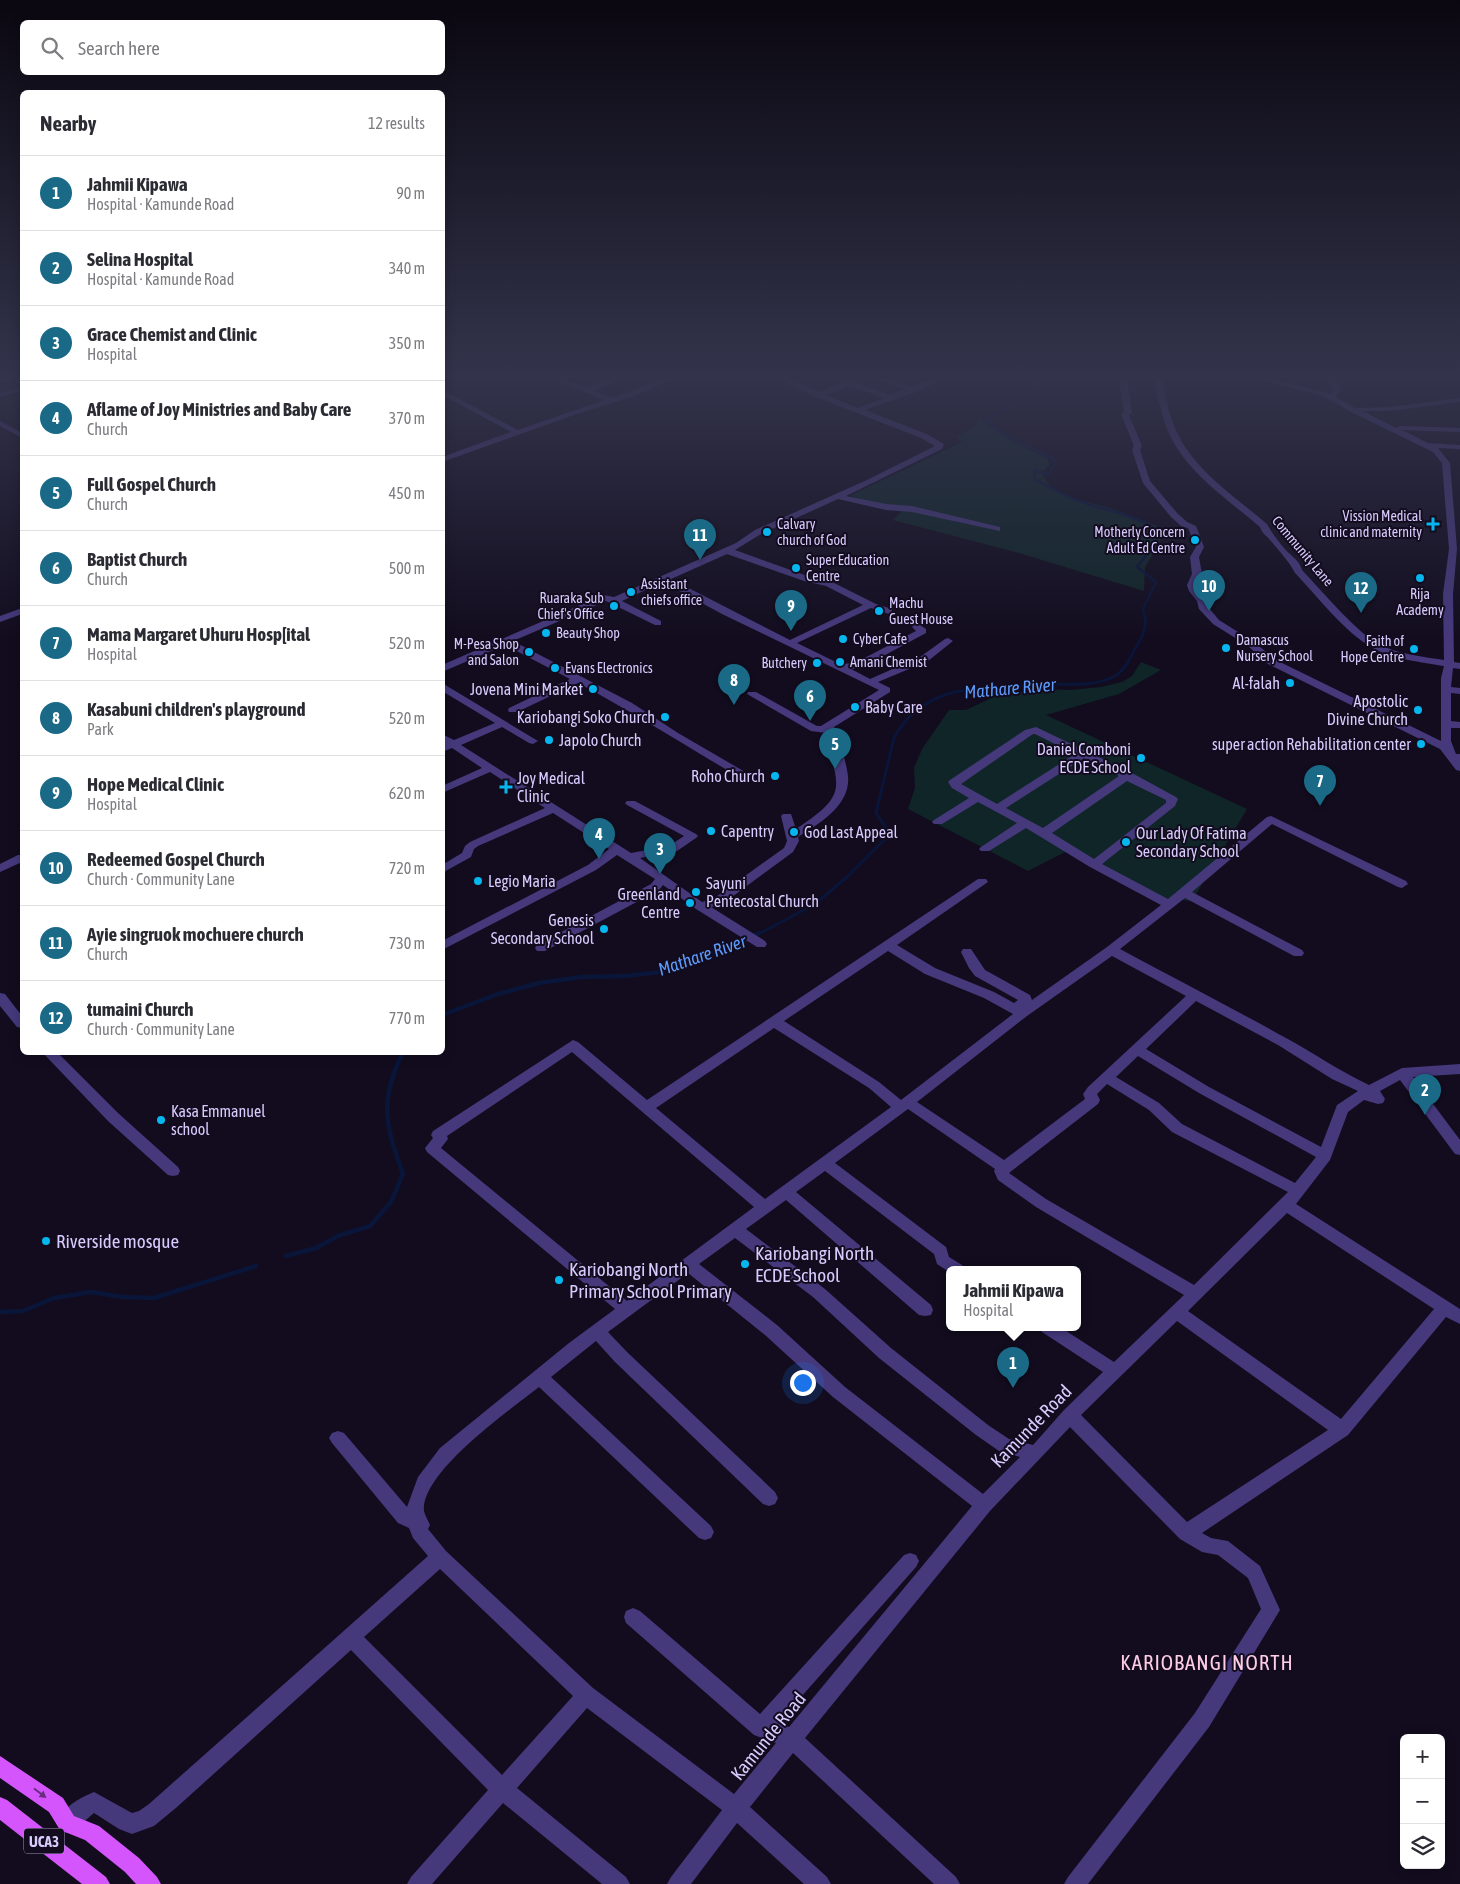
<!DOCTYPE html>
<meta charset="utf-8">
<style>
:root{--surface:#fff;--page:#f2f2f3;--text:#2b2b33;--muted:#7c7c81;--line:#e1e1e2;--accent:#1a6a87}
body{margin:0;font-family:"Asap Condensed",sans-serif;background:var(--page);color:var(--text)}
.controls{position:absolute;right:15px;bottom:15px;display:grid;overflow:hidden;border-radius:8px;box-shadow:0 2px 12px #0003}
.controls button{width:45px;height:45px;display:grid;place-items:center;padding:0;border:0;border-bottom:1px solid var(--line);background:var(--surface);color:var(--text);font:25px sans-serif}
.you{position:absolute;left:802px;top:1382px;width:18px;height:18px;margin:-12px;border:4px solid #fff;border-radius:50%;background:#1a73e8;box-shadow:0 0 0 8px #1a73e833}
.badge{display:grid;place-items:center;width:32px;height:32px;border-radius:50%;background:var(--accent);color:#fff;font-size:16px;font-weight:700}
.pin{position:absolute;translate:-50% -41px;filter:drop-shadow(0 1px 2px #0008)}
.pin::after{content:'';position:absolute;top:26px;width:18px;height:15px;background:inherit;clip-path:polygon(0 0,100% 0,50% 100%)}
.popup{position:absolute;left:946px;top:1266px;width:135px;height:65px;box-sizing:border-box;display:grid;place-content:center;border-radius:8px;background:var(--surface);filter:drop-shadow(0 1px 4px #0005);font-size:16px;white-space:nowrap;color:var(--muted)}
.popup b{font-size:19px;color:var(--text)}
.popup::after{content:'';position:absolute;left:50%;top:100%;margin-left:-10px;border:10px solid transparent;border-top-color:var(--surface)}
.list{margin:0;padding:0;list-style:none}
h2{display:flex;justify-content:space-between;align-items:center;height:65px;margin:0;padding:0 20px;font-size:21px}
h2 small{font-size:16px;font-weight:400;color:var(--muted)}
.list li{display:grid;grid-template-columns:32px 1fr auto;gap:15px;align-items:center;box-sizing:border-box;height:75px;padding:0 20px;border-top:1px solid var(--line)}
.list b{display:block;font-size:19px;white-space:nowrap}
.list p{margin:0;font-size:16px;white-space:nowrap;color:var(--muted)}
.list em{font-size:16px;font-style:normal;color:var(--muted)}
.icon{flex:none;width:28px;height:28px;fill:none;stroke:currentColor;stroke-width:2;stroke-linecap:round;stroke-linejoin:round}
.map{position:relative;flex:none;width:1460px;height:1884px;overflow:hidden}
.search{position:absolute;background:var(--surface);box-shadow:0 2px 12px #0003;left:20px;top:20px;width:425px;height:55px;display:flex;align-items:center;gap:12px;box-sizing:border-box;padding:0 18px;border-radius:8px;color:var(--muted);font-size:19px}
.panel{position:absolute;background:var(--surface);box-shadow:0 2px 12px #0003;left:20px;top:90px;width:425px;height:965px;border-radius:8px}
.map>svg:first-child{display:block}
.green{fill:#102528}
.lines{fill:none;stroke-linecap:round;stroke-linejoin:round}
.stream-far2{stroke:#0a153a;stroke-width:2.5}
.stream-far1{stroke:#0a153a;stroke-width:3}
.stream{stroke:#0a153a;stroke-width:4.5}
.minor{fill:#45397c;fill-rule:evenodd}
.major{fill:#d455fb;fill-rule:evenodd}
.oneway{fill:#692d81}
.poi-dot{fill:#06b6ee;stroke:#120c1e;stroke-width:2}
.labels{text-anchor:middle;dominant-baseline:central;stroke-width:4;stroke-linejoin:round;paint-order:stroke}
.far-poi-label{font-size:14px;fill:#d8cbfe;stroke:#120c1e;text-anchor:start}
.far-street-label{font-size:14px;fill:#d8cbfe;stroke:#120c1e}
.shield{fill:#120c1e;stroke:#9d92bb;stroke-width:1}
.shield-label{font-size:15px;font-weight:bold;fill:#d8cbfe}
.poi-label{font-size:16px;fill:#d8cbfe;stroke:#120c1e;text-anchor:end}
.water-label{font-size:18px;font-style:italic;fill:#5c9bfb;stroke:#120c1e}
.near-poi-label{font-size:19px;fill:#d8cbfe;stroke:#120c1e;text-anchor:start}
.near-street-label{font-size:19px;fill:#d8cbfe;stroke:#120c1e}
.near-neighbourhood-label{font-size:21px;letter-spacing:1px;fill:#fecde5;stroke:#120c1e}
</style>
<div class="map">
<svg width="1460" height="1884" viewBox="0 0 1460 1884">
<rect width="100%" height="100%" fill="#120c1e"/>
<g class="green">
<path d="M980,418C1002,437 1021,446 1048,458L1049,465L1042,473C1052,499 1086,500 1109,508C1125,513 1141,520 1157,526L1162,536L1158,546L1145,567L1144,591L1019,553L893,520L902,511L849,496L962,442L956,437L973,427Z"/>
<path d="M1141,662L1161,670L1119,694L1046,715L1247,809L1192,901L1150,897L1073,848L1028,871L908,809L915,788L914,768L922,749L949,710H966L998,695L1042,689L1071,690L1101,687L1122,682L1132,676Z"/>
</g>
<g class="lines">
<path class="stream-far2" d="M1029,375L1039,382V396C1022,406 1002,406 986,418L1002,434L1054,459V466L1048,474L1035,471L1034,478C1052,490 1070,498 1090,505C1111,511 1134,516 1153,527L1157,538L1153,547L1137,567L1156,582L1143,609L1145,618"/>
<path class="stream-far1" d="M757,935L815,904L847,877L890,834L876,813L894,738C908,711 936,693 967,690C976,689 985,691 994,689C1012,687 1029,684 1047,684C1068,684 1095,687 1115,676C1125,670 1130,658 1135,649C1141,638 1147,630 1145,617"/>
<g class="stream">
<path d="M442,1015L498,994L539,983L581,977L626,976L661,972L681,962L729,949L759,933"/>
<path d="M286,1256L316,1248L338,1236L370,1226L391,1202L403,1174C385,1124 379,1101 403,1052"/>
<path d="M0,1312L23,1311L54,1298L91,1292L123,1297L154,1298L256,1266"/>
</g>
<g class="minor">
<path d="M12,375H22V377L0,382V378Z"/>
<path d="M543,375H553L587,388L620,375H630L594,391L612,398L673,375H683L631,397L574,415L442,462V457L511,432L442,395V390L518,430L604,400Z"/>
<path d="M771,375H781L819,392L842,383L822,375H833L849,380C874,370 887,378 911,387L942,375H952L916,392L865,410L927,434L944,444L942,449L846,496L886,504L912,506L1000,527V531L912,512L886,510L838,499L761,534L735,550L810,577L832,582L876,604L892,609V613L889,614L871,608L797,643L840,664L855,663L916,631L912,627L914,625H920L926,629V633L861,668L851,669L870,679L920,657L945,639L948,638L953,641L928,661L878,682L890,688V692L834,727L836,730C840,745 846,760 848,776C851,805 819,824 798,837L799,841L793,852L721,905L711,907L765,941L767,944L765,947H757L696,909L663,885L659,890L545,951H537L535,948L537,945L651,884L655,879L617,855L596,870L442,950V941L588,865L609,849L553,813L478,846L474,849L471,857L442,873V865L462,853L465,846L470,842L545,808L490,772L442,793V786L482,768L452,748L442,752V745L445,744L442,742V734L454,740L495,723L442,691V683L538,741L533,744L529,743L502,727L461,745L631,853L669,846L684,836L627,805L625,803L627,801H635L696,834L698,836L696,838L677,851L640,858L702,902L713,899L784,848L787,841L781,816L783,814H791L796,829C851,793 837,788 826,733L811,731L747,694L748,692H756L817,726H821L879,690L722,614L663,582L622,601L661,621V625H655L606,601L513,641L632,703L678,733L752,776L753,778L752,780H744C689,748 635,713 578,683L517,712H509L508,710L509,708L570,679L505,645L442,672V665L603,595L614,597L736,543L755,530L867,480L935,446L921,438L816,397ZM871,377L905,389L891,395L856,383ZM849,386L884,398L858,408L826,395ZM727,554L804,581L826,586L863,605L790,640L671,579Z"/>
<path d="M1115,375H1125L1127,377L1132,413L1129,415L1142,446L1140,450L1150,481L1177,513L1187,522L1196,526L1204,547L1199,557L1202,574L1197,585L1207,600L1209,608L1219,620L1254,642L1276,660L1441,741V678L1444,666C1424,663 1389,658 1373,648C1344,632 1318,597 1295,573C1289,561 1279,551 1270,540C1266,535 1262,534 1260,527C1224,496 1178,467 1164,420C1159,405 1157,390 1153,375H1161C1164,390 1167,406 1172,420C1187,466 1232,494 1267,524C1271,532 1283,548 1290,554C1296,560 1299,561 1302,570C1322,591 1357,633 1380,645C1399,654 1424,657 1444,660L1443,594L1449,549L1442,463L1433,452L1347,410L1323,396L1243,375H1256L1331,394L1333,390L1326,375H1334L1341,390L1336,397L1355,408L1389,407L1460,398V402L1389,411H1363L1396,428L1400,426L1460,428V432L1402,430L1428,443L1460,445V449L1438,448L1450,463L1457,549L1453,594L1454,662L1460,663V669L1453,668L1451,687L1460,688V694L1451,693V721L1460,722V728H1451V741L1456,754H1460V771L1456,770L1440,749L1268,664L1248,646L1213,624L1199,609L1197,601L1189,591L1187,585L1192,574L1190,557L1196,547L1188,528L1181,526L1171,517L1143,483L1132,450L1134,446L1121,414L1124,412L1119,378Z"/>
<path d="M22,387V391L0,397V393Z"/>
<path d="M0,421L22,433V438L0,426Z"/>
<path d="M22,608V614L0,622V616Z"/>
<path d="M1036,727L1132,773L1176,797L1178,799L1175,806L1102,864L1168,899L1267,817L1271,816L1406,881L1408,884L1402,888L1398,887L1272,824L1192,892L1302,950L1304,953L1302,956H1294L1185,898L1120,949C1176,979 1230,1007 1286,1038C1314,1053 1339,1071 1369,1085L1402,1068L1460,1064V1074L1413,1077L1460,1140V1155L1455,1154L1400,1080L1380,1091L1385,1099L1383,1103L1378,1104L1364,1100L1348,1112L1330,1160L1296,1204L1460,1309V1324L1446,1317L1348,1435L1202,1533L1211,1538L1228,1541L1260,1566L1280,1610L1209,1727L1088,1884H1064L1068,1877L1195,1713L1261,1609L1248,1578L1218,1555L1202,1552L1180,1539L1070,1427L990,1511L805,1738L956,1877L960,1884H934L793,1753L750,1807L827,1877L831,1884H804L737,1823L691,1884H667L671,1877L722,1810L587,1708L517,1788L626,1877L630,1884H602L503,1803L432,1884H407L411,1877L488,1790L351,1650L177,1807L154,1826L132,1834L119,1829L94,1813L74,1830L67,1833L60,1830L57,1823C63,1807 79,1798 94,1792L132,1813L139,1811L149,1804L428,1556L413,1538L409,1528L398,1523L332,1443L329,1438L332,1433L338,1431L344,1433L407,1507L418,1477L440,1448L569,1343L615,1309L427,1152L425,1148L433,1138L431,1135L433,1131L573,1040L578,1042L647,1100L978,879H986L988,882L897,945L935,968L994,992L1014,1003L1018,1000L975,976L969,968L961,952L963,949H971L985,970L1030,995L1032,1000L1107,947L1161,905L1090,867L1026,828L989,851H981L979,849L981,847L1017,823L978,802L942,824H934L932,822L934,820L969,798L952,788L948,782L950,780L1025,730ZM1033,734H1035L1075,754L997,804L961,784ZM1084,758L1119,776L1043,828L1006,808ZM1127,781L1166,800V803L1094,859L1052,833ZM888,951L925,974L984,998L1013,1014L901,1100L879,1082L784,1021ZM1112,956L1186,996L1088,1087L1083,1094L1085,1099L1004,1160L917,1102L1027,1016ZM1196,1001L1278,1045L1332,1079L1358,1091L1337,1105L1321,1147L1209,1087L1146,1049ZM774,1028L869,1088L891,1107L765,1199L656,1108ZM572,1052L754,1207L627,1301L441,1148L448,1139L447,1136ZM1138,1056L1199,1093L1316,1157L1295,1183L1182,1124L1159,1103L1116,1077ZM1107,1084L1149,1110L1172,1132L1288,1192L1194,1285L1046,1199L1009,1173L1098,1104L1100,1100L1097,1094ZM908,1109L995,1169L994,1171L998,1180L1036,1207L1184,1295L1114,1362L1060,1327H1040L1042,1332L1103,1372L1064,1410L1033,1445L1009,1439L988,1425L891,1348L825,1289L746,1229L786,1200L919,1315L925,1316L931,1315L933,1310L931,1305L796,1192L825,1171L934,1254L937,1264L949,1272V1269H965L962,1265L949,1257L946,1247L835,1163ZM1287,1213L1434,1309L1341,1419L1188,1311ZM735,1238L813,1297L879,1358L976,1435L999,1451L1020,1457L983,1494L845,1387L777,1325L699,1264ZM688,1273L765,1335L833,1397L972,1506L789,1727L778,1723L916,1567L919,1561L916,1555L910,1553L904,1555L760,1714L640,1611L633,1608L626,1611L624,1617L626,1623L754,1735L776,1743L734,1794L593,1688L446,1551L428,1529L430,1525C428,1520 425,1516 424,1511C421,1472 510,1410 539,1387L699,1538L705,1540L711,1538L714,1532L711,1526L551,1377L596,1341L615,1362L763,1504L769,1506L775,1504L778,1498L775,1492L627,1352L608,1332ZM1177,1321L1328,1430L1187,1522L1081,1415ZM440,1569L573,1696L502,1775L364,1637Z"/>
<path d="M18,855H22V862L0,872V864Z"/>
<path d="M0,993L5,994L22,1016V1028L17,1027L0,1006Z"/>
<path d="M42,1052H57L118,1113L178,1167L180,1171L178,1175L173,1176L168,1175L108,1121Z"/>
</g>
<g class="major">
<path d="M0,1756L63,1798L74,1816L99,1826L139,1858L157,1877L161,1884H136L125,1872L85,1840L60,1830L49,1812L0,1778Z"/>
<path d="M0,1797L7,1800L106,1877L110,1884H82L0,1820Z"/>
</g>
</g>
<defs><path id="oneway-solid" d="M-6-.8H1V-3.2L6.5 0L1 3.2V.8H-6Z" transform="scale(1.25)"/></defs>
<use class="oneway" href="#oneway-solid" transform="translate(40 1793) rotate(37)"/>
<linearGradient id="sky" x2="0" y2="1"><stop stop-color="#0a0710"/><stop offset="0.59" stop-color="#33344c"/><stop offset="1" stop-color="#33344c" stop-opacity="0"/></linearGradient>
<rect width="1460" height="639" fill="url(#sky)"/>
<g class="poi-dot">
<path d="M1430.5 516.5h5v5h5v5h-5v5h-5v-5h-5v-5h5z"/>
<circle cx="767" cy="532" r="5"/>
<circle cx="1195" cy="540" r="5"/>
<circle cx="796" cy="568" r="5"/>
<circle cx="1420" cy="578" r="5"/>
<circle cx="631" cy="592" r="5"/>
<circle cx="614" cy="606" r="5"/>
<circle cx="879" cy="611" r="5"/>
<circle cx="546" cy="633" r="5"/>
<circle cx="843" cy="639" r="5"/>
<circle cx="1226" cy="648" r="5"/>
<circle cx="1414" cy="649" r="5"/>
<circle cx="529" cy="652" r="5"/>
<circle cx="840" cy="662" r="5"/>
<circle cx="817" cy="663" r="5"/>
<circle cx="555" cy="668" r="5"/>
<circle cx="1290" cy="683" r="5"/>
<circle cx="593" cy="689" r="5"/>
<circle cx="855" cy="707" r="5"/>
<circle cx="1418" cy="710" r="5"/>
<circle cx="665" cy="717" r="5"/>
<circle cx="549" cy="740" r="5"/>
<circle cx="1421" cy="744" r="5"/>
<circle cx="1141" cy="758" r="5"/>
<circle cx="775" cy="776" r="5"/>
<path d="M503.5 779.5h5v5h5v5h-5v5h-5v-5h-5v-5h5z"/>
<circle cx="711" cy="831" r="5"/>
<circle cx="794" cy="832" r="5"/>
<circle cx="1126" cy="842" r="5"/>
<circle cx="478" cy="881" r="5"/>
<circle cx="696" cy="892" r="5"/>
<circle cx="690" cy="903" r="5"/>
<circle cx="604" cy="929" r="5"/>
<circle cx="161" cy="1120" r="5"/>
<circle cx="46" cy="1241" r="5"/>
<circle cx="745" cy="1264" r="5"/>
<circle cx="559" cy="1280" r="5"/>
</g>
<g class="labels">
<g class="far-poi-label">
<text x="1422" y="516" text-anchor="end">Vission Medical<tspan x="1422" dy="16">clinic and maternity</tspan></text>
<text x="777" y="524">Calvary<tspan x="777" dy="16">church of God</tspan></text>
<text x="1185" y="532" text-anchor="end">Motherly Concern<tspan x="1185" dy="16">Adult Ed Centre</tspan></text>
<text x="806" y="560">Super Education<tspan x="806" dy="16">Centre</tspan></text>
<text x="641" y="584">Assistant<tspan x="641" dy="16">chiefs office</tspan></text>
<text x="1420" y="594" text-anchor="middle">Rija<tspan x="1420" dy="16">Academy</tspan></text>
<text x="604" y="598" text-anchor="end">Ruaraka Sub<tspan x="604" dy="16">Chief's Office</tspan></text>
<text x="889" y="603">Machu<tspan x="889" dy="16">Guest House</tspan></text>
<text x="556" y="633">Beauty Shop</text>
<text x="853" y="639">Cyber Cafe</text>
<text x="1236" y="640">Damascus<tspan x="1236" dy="16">Nursery School</tspan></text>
<text x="1404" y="641" text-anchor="end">Faith of<tspan x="1404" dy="16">Hope Centre</tspan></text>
<text x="519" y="644" text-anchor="end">M-Pesa Shop<tspan x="519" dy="16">and Salon</tspan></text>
<text x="850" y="662">Amani Chemist</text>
<text x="807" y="663" text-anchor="end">Butchery</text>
<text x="565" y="668">Evans Electronics</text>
</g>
<g class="far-street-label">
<text transform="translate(1303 551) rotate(50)">Community Lane</text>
</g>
<rect class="shield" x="24" y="1828.5" width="40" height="25" rx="4"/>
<g class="shield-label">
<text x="44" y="1841">UCA3</text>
</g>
<g class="poi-label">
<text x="1280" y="683">Al-falah</text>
<text x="583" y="689">Jovena Mini Market</text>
<text x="1408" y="701">Apostolic<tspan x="1408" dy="18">Divine Church</tspan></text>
<text x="865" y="707" text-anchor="start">Baby Care</text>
<text x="655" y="717">Kariobangi Soko Church</text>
<text x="559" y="740" text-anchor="start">Japolo Church</text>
<text x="1411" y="744">super action Rehabilitation center</text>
<text x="1131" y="749">Daniel Comboni<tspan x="1131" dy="18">ECDE School</tspan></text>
<text x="765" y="776">Roho Church</text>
<text x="517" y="778" text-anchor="start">Joy Medical<tspan x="517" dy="18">Clinic</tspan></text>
<text x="721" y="831" text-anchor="start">Capentry</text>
<text x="804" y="832" text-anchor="start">God Last Appeal</text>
<text x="1136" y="833" text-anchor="start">Our Lady Of Fatima<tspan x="1136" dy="18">Secondary School</tspan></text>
<text x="488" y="881" text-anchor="start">Legio Maria</text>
<text x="706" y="883" text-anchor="start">Sayuni<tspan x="706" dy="18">Pentecostal Church</tspan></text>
<text x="680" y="894">Greenland<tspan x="680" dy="18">Centre</tspan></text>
<text x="594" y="920">Genesis<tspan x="594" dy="18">Secondary School</tspan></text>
<text x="171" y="1111" text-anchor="start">Kasa Emmanuel<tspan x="171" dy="18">school</tspan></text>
</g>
<g class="water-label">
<text transform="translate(1010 688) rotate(-5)">Mathare River</text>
<text transform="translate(702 955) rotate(-19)">Mathare River</text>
</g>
<g class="near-poi-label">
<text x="56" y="1241">Riverside mosque</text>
<text x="755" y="1253">Kariobangi North<tspan x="755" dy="22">ECDE School</tspan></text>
<text x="569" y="1269">Kariobangi North<tspan x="569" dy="22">Primary School Primary</tspan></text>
</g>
<g class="near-street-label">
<text transform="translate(1031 1426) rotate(-46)">Kamunde Road</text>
<text transform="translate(768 1736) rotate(-51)">Kamunde Road</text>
</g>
<g class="near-neighbourhood-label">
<text x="1207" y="1662">KARIOBANGI NORTH</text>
</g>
</g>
</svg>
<div class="controls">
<button>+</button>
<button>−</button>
<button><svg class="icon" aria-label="layers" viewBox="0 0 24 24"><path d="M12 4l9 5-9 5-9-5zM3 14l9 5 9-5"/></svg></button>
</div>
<div class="you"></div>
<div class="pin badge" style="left:1013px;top:1388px">1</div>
<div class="popup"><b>Jahmii Kipawa</b>Hospital</div>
<div class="pin badge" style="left:1425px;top:1115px">2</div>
<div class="pin badge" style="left:660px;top:874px">3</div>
<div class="pin badge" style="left:599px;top:859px">4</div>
<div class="pin badge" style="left:835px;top:769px">5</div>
<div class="pin badge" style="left:810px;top:721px">6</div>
<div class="pin badge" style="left:1320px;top:806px">7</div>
<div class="pin badge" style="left:734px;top:705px">8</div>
<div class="pin badge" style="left:791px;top:631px">9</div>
<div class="pin badge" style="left:1209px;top:611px">10</div>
<div class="pin badge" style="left:700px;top:560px">11</div>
<div class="pin badge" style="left:1361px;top:613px">12</div>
<div class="search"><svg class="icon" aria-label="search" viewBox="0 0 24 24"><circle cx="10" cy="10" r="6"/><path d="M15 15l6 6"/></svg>Search here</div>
<section class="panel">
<h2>Nearby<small>12 results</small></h2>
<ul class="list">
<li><span class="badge">1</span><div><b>Jahmii Kipawa</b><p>Hospital · Kamunde Road</p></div><em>90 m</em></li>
<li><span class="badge">2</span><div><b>Selina Hospital</b><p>Hospital · Kamunde Road</p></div><em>340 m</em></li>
<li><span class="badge">3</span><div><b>Grace Chemist and Clinic</b><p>Hospital</p></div><em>350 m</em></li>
<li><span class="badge">4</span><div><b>Aflame of Joy Ministries and Baby Care</b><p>Church</p></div><em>370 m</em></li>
<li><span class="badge">5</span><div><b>Full Gospel Church</b><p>Church</p></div><em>450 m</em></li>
<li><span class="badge">6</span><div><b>Baptist Church</b><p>Church</p></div><em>500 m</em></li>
<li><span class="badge">7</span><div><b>Mama Margaret Uhuru Hosp[ital</b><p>Hospital</p></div><em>520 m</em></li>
<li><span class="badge">8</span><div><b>Kasabuni children's playground</b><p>Park</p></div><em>520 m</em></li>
<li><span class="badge">9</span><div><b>Hope Medical Clinic</b><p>Hospital</p></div><em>620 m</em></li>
<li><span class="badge">10</span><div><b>Redeemed Gospel Church</b><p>Church · Community Lane</p></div><em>720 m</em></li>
<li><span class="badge">11</span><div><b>Ayie singruok mochuere church</b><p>Church</p></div><em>730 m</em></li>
<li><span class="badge">12</span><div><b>tumaini Church</b><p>Church · Community Lane</p></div><em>770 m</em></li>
</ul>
</section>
</div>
